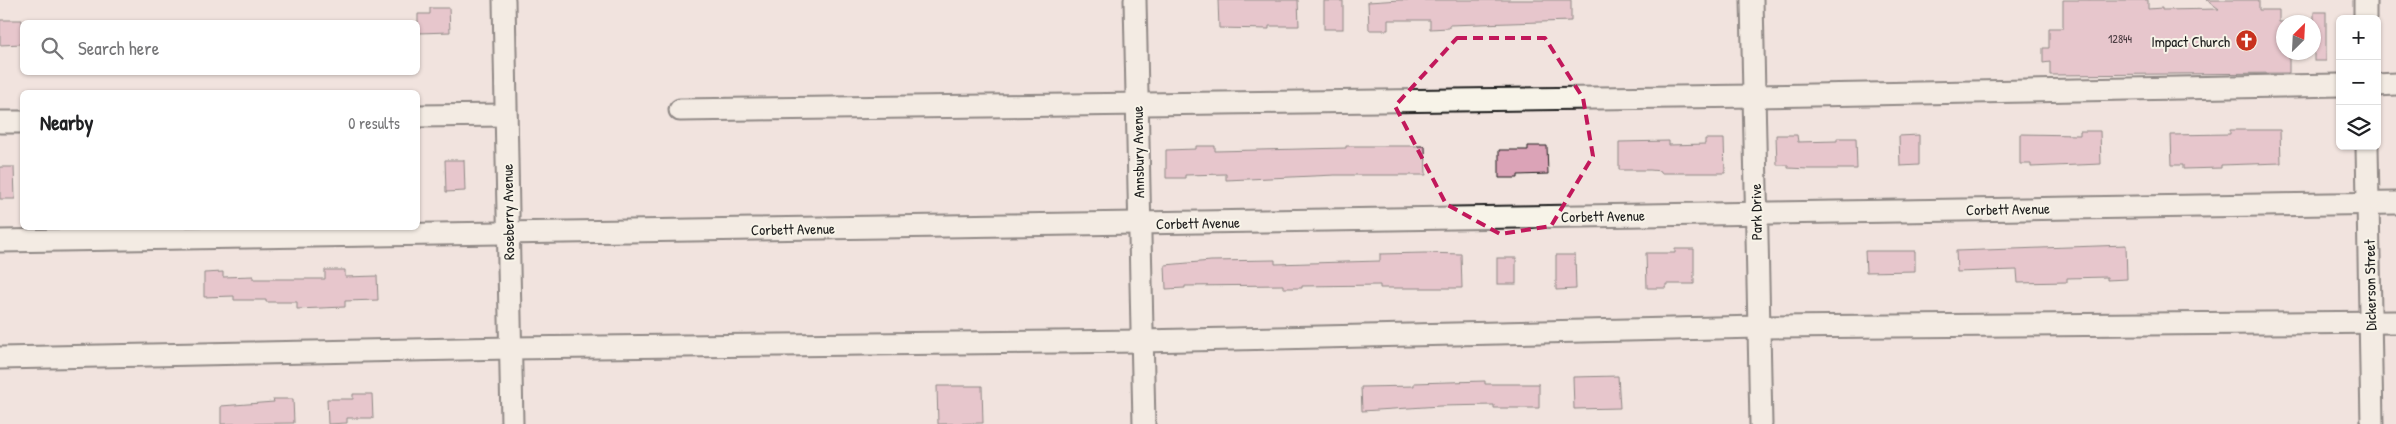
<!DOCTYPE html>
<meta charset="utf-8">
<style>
:root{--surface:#fff;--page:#f6f6f6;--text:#202124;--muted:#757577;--line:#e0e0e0}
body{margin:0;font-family:"Patrick Hand",sans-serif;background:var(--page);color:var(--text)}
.controls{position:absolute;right:15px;top:15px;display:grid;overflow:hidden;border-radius:8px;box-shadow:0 1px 4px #0004}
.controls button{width:45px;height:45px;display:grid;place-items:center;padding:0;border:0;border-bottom:1px solid var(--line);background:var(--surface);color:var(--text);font:25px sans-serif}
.compass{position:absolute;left:2276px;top:15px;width:45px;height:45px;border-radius:50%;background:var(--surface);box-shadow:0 1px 4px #0004;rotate:24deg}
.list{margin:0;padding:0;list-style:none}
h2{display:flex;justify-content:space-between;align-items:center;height:65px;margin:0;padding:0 20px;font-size:21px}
h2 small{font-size:16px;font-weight:400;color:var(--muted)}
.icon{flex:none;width:28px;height:28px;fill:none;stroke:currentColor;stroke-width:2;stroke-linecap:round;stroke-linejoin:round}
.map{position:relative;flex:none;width:2396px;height:424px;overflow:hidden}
.search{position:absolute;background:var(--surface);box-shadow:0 1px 4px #0004;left:20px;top:20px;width:400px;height:55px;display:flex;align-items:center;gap:12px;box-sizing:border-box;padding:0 18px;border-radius:8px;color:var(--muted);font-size:19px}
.panel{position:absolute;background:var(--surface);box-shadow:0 1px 4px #0004;left:20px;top:90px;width:400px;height:140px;border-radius:8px}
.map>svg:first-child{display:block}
.building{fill:#dba3b7;stroke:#1c1c1c}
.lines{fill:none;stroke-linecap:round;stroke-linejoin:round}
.minor-casing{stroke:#1c1c1c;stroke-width:25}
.minor{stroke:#f7f3e8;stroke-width:21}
.marked{fill:none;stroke:#c2185b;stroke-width:4;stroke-dasharray:10 6;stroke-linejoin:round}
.labels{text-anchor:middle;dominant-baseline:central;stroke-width:4;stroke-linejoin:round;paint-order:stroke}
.number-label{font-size:12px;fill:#4c3e43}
.poi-label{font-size:15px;fill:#1c1c1c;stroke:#f7f3e8;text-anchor:end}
.street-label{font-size:15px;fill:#1c1c1c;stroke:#f7f3e8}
</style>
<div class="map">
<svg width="2396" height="424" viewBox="0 0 2396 424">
<rect width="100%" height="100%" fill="#f1e3de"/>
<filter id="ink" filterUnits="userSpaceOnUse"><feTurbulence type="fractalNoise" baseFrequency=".02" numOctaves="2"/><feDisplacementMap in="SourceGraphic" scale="10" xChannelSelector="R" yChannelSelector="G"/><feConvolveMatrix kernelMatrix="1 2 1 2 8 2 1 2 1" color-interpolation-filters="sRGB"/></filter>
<g filter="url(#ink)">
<g class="building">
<path d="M1218,0H1298L1299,26H1269V29L1219,28Z"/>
<path d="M1400,0H1571V21L1449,25V28L1430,29V20H1388V30H1369L1368,2Z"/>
<path d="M2063,0H2148V9L2162,8V10L2219,9L2207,0H2259V10H2279V22H2284V52H2289V73L2050,75V62L2043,63V48H2049V28H2063Z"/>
<rect x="1324" y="1" width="19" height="28"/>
<path d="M430,8H449L450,32L418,33V14H430Z"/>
<rect x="2314" y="12" width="12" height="49"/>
<path d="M0,20H22V44L0,45Z"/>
<path d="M2230,130H2280L2281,163L2221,165V168L2183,169V165H2172L2171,135L2230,134Z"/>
<path d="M2080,131H2100L2101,164L2031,167V164H2020V134L2080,135Z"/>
<path d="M1776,135H1797L1798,142L1837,141V138H1856L1857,169H1808L1788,168V165H1777Z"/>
<path d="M1919,135V165L1900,166L1899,136Z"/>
<path d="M1705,139H1724L1725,173H1661V171L1650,170H1619V142L1669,141V145L1705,144Z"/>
<path d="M1196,146H1215V151L1346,148V146H1425L1426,175H1335L1226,180V174L1185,175V178H1166V150L1196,149Z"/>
<path d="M1528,146H1547L1548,174L1518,175V178H1499V150H1528Z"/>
<path d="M445,160H464L465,191L446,192Z"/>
<path d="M0,167H14L15,199H0Z"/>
<path d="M2126,245L2127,279L2107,280V277L2067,278V282L2018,283L2017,270L1957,272L1956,251Z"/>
<path d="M1675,249H1694V284H1666V288H1647L1646,253H1675Z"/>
<path d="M1865,251H1915V271L1866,272Z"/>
<path d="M1425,253L1461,254L1462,288H1380V285L1302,286V288H1283V285L1185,286V288L1166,289L1165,265L1211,261L1275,260V264L1380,261V254Z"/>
<path d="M1556,255H1575L1576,289L1556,290Z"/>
<rect x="1497" y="258" width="19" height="26"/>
<path d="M325,270H345V277L377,276L378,300L345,301V307L297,309V302H266V300H234V296L204,297V273L223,272V277L253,276V279H325Z"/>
<path d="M1618,376L1620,408L1574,409L1573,377Z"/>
<path d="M1485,381V384H1539V408H1494V405L1440,406L1362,411L1361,387L1414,386V383Z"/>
<path d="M937,386H982L983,423L938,424Z"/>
<path d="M353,394H372L373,418H347V423L328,424L327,399H353Z"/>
<path d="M273,399H293L294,423L221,424V406L274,402Z"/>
</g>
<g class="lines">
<defs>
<g id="minor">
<path d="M504,0L512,424"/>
<path d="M1135,0L1144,424"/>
<path d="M1752,0L1761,424"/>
<path d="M2365,0V19"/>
<path d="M2377,85L2396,84"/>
<path d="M680,110L1754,96L2340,85"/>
<path d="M418,116L506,115"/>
<path d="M0,122H22"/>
<path d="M2367,146L2372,424"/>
<path d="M0,241L2396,203"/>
<path d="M0,358L510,348L1142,341L1759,327L2396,322"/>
</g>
</defs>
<use href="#minor" class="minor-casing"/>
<use href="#minor" class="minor"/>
</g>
</g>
<path d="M0 0H2396V424H0ZM1457,38H1545L1583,98L1593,156L1551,226L1500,234L1446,204L1395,106Z" fill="#f1e3de" fill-opacity=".55" fill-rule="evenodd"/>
<path class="marked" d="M1457,38H1545L1583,98L1593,156L1551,226L1500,234L1446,204L1395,106Z"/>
<defs>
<symbol id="church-disc" viewBox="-11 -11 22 22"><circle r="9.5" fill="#c8321e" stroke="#f7f3e8"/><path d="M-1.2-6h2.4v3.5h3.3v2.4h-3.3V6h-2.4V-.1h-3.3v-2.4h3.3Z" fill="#fff"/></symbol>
</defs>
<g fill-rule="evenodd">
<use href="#church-disc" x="2234" y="28" width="25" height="25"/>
</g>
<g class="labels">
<g class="number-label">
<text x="2120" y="38">12844</text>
</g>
<g class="poi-label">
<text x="2230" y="41">Impact Church</text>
</g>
<g class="street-label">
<text transform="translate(1138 152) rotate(-91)">Annsbury Avenue</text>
<text transform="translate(2008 209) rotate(-1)">Corbett Avenue</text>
<text transform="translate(508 212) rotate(-91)">Roseberry Avenue</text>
<text transform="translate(1756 212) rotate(-91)">Park Drive</text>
<text transform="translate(1603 216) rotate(-1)">Corbett Avenue</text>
<text transform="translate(1198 223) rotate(-1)">Corbett Avenue</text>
<text transform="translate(793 229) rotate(-1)">Corbett Avenue</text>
<text transform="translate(2370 285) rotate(-91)">Dickerson Street</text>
</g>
</g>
</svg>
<div class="controls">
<button>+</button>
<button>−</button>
<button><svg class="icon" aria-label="layers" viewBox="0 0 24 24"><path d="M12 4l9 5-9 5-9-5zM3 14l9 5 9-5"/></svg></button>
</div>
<svg class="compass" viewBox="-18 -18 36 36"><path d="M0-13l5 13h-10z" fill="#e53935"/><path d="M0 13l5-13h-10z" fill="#757577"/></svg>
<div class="search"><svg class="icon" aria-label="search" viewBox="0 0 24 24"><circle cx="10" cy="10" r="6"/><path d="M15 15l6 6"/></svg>Search here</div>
<section class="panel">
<h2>Nearby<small>0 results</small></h2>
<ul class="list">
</ul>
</section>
</div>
